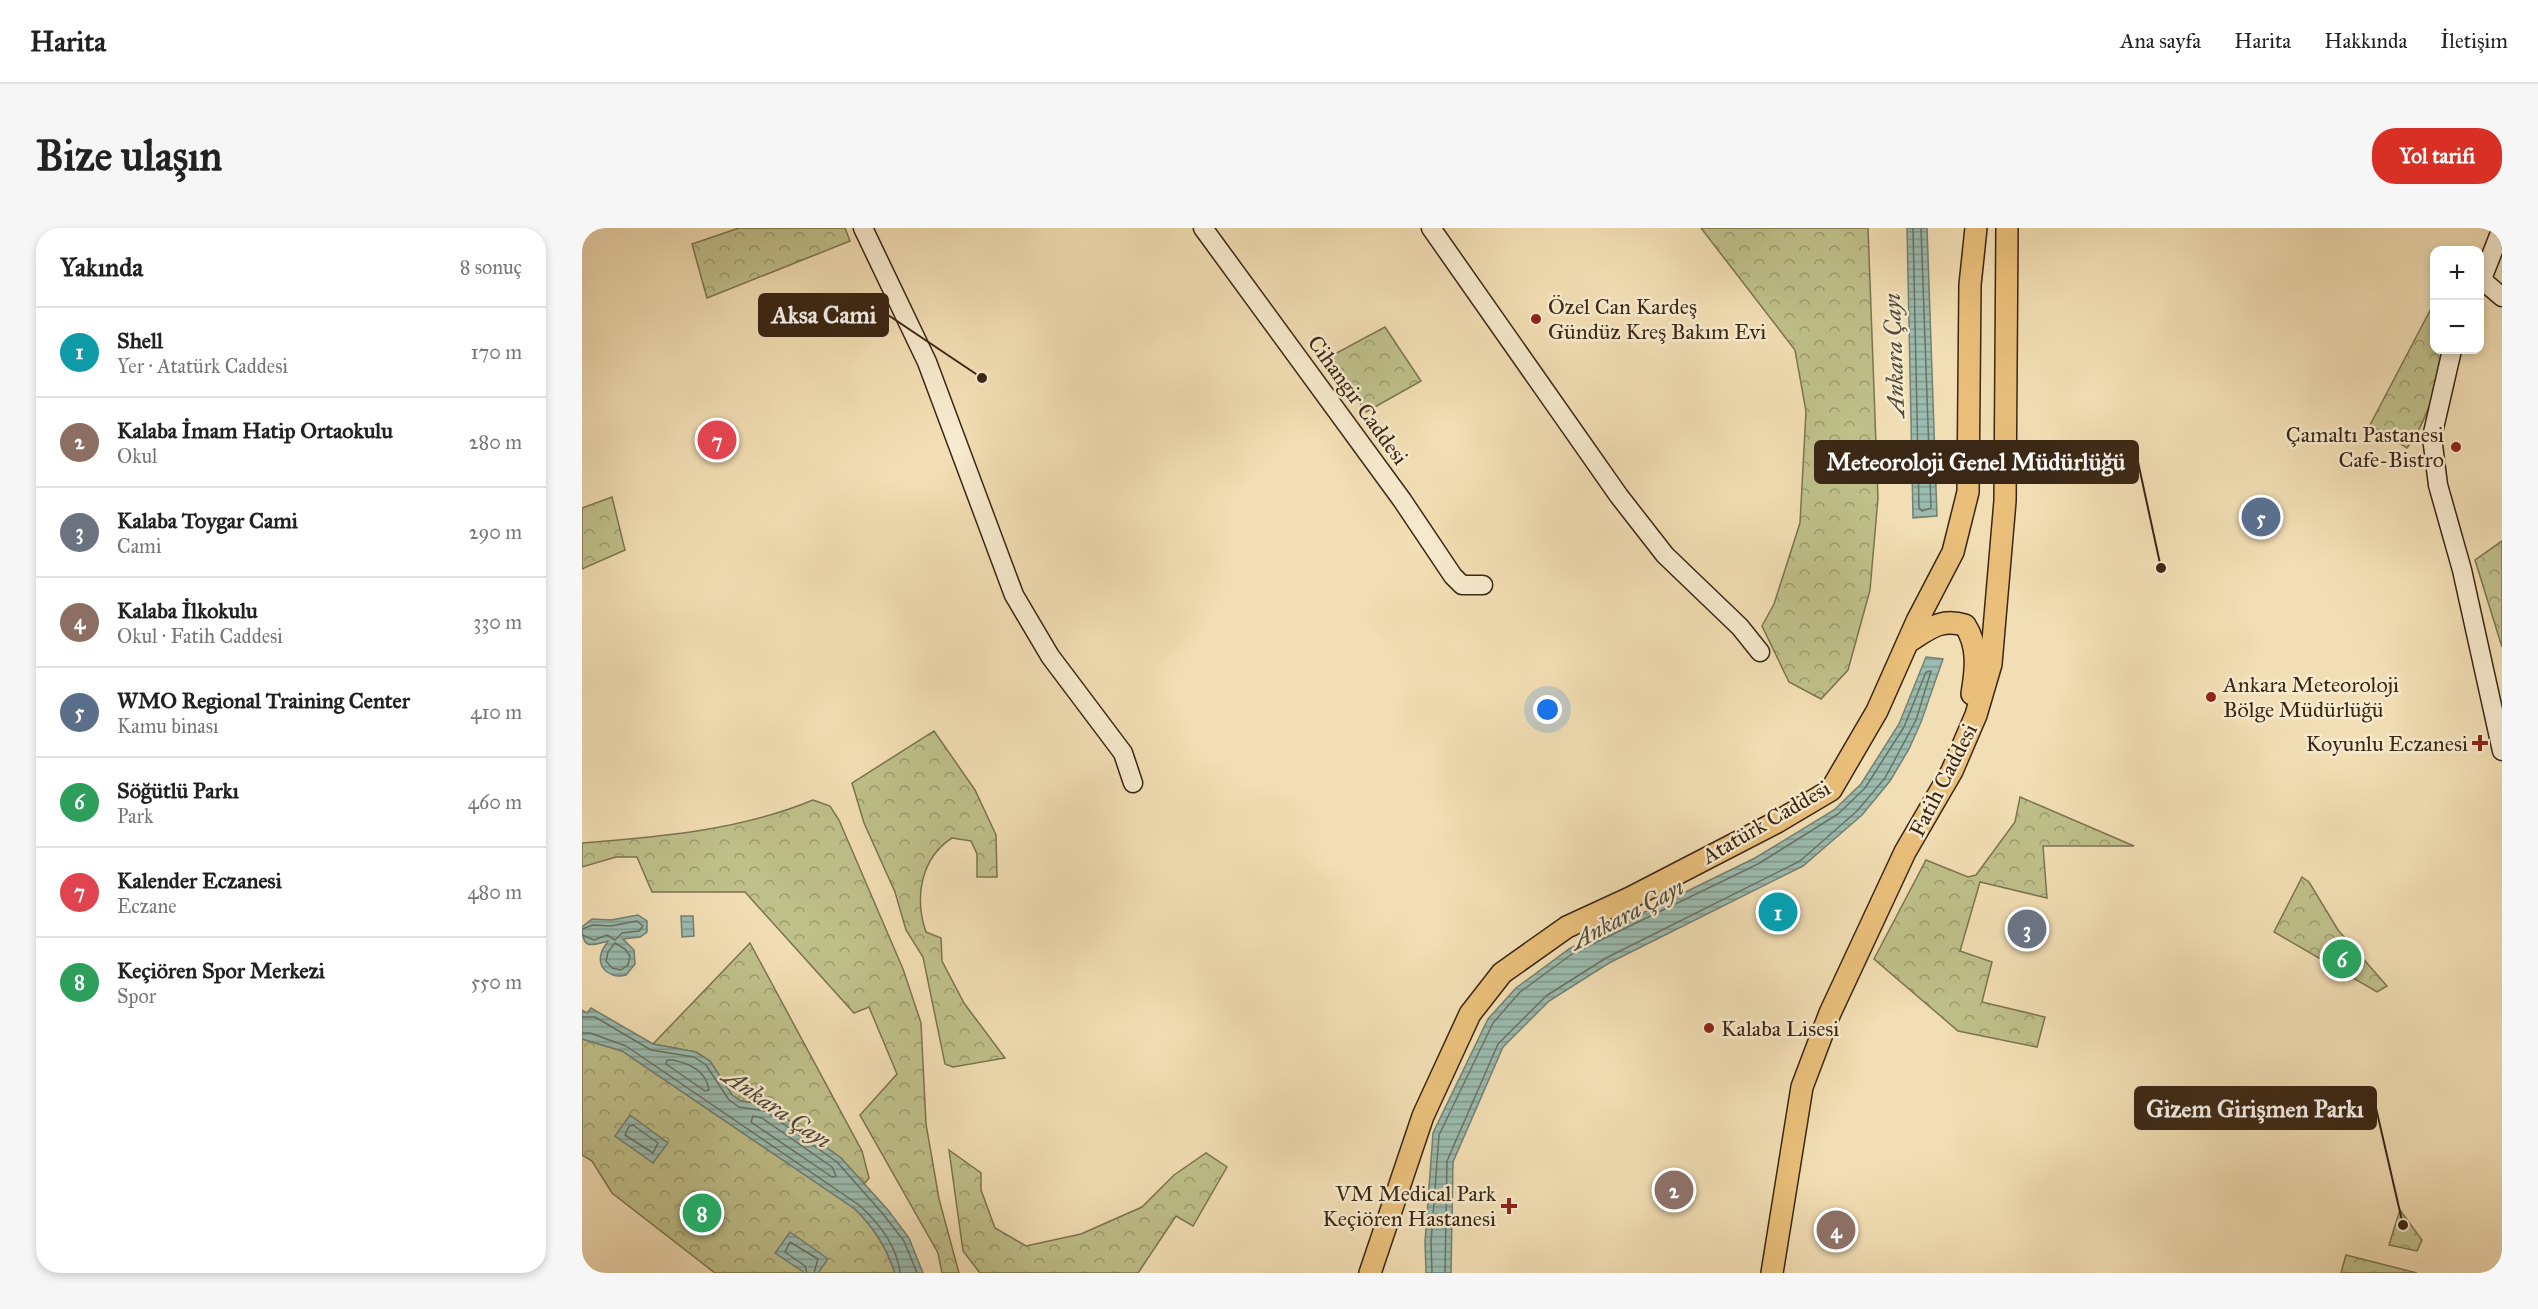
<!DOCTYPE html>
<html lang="tr">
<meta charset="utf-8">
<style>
:root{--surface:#fff;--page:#f6f6f6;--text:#222;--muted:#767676;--line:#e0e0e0;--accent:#d93025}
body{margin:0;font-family:"IM FELL Great Primer",serif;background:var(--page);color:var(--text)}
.controls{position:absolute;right:18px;top:18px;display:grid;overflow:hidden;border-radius:12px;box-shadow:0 3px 9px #0003}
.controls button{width:54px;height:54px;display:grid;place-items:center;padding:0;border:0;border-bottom:2px solid var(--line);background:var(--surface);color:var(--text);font:30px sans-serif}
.you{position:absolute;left:966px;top:482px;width:21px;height:21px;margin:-15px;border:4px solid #fff;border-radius:50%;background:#1a73e8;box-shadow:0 0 0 9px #1a73e833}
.badge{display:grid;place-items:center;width:39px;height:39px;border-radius:50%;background:var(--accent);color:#fff;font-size:20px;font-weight:700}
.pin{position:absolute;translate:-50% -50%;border:3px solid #fff;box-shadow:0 2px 6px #0006}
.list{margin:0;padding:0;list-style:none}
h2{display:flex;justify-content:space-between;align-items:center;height:78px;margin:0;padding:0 24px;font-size:26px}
h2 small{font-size:20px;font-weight:400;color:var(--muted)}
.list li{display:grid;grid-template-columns:39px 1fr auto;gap:18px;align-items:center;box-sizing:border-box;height:90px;padding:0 24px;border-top:2px solid var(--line)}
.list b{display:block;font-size:22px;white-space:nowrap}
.list p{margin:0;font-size:20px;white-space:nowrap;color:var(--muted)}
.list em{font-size:20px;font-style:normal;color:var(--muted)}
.map{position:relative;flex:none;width:1920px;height:1045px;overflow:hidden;border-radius:24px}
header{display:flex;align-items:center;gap:36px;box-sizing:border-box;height:84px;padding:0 30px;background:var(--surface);border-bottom:2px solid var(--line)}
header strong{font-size:28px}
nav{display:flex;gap:33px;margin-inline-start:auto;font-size:21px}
.intro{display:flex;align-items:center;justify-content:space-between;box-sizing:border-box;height:144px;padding:0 36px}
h1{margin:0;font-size:42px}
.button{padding:15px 27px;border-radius:24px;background:var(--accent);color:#fff;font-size:21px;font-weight:700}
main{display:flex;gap:36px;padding:0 36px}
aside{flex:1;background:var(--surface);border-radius:24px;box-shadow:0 3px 9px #0003}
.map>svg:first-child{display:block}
.forest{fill:url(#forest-crowns);stroke:#7c7450;stroke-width:1.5}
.water{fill:url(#water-rules);stroke:#748072;stroke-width:1.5}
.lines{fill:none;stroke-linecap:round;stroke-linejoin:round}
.shore{stroke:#6a7262;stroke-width:1.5}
.secondary-casing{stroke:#3a2715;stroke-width:21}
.primary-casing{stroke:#3a2715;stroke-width:24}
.secondary{stroke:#f7eace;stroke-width:18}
.primary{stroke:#e9bf7a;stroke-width:21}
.poi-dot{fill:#8f2418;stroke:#f7eace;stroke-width:2}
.labels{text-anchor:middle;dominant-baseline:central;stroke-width:5;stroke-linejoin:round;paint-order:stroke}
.poi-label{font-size:22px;fill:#3a2715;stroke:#f7eace;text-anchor:start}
.street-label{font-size:22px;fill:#3a2715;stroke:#f7eace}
.water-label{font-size:24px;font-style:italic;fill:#524c3c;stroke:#f7eace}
.leader{fill:none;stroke:#3a2715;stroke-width:2}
.callout-dot{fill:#3a2715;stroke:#f7eace;stroke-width:2}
.callout{fill:#3a2715;stroke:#3a2715;stroke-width:2}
.callout-label{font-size:24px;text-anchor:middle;font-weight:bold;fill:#fff}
</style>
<header>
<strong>Harita</strong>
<nav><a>Ana sayfa</a><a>Harita</a><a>Hakkında</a><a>İletişim</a></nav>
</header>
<div class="intro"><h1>Bize ulaşın</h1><a class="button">Yol tarifi</a></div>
<main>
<aside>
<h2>Yakında<small>8 sonuç</small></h2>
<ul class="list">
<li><span class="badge" style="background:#0f9aa8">1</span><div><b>Shell</b><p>Yer · Atatürk Caddesi</p></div><em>170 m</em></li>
<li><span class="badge" style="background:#8d6e63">2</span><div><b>Kalaba İmam Hatip Ortaokulu</b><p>Okul</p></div><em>280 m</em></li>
<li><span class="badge" style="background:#6b7280">3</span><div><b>Kalaba Toygar Cami</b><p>Cami</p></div><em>290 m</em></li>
<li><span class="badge" style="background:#8d6e63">4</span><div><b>Kalaba İlkokulu</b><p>Okul · Fatih Caddesi</p></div><em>330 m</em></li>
<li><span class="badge" style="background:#5c6f8a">5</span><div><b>WMO Regional Training Center</b><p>Kamu binası</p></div><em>410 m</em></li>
<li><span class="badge" style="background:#2e9e5b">6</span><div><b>Söğütlü Parkı</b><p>Park</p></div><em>460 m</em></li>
<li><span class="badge" style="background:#e0444e">7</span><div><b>Kalender Eczanesi</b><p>Eczane</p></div><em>480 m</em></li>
<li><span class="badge" style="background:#2e9e5b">8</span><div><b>Keçiören Spor Merkezi</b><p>Spor</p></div><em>550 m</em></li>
</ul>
</aside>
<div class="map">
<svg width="1920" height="1045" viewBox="0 0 1920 1045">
<defs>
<pattern id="forest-crowns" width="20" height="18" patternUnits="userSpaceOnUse" patternTransform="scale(1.5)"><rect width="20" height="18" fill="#bfc08a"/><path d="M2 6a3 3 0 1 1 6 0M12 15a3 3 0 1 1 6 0" fill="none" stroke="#9c9c70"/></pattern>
<pattern id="water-rules" width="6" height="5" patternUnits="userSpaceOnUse" patternTransform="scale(1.5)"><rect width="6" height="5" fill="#9bbcb0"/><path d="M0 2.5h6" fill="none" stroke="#7f998e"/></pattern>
</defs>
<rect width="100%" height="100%" fill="#f2deb4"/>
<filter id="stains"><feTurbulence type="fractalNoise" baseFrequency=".00333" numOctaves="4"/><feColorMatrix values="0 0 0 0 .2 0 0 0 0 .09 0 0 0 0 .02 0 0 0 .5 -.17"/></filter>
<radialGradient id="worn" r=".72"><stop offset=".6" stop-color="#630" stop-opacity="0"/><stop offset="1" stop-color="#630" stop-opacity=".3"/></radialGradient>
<g class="forest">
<path d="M157,0H263L268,13L125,70L110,16Z"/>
<path d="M1119,0H1286L1296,270L1288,362L1266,442L1239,471L1207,454L1180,398L1192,376L1218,295L1224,183L1213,122Z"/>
<path d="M1852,75V122H1863C1854,155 1847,192 1825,220L1788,197Z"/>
<path d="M803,99L839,153L784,184L747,129Z"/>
<path d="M30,269L43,322L0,341V280Z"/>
<path d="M1920,313V419L1893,332Z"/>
<path d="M352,503L393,562L414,607L415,649H395V626L389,613L370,610C339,630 332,669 344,704L359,710L360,733L382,775L423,830L371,839L363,836L341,729L324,702L313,664L282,595L270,555Z"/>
<path d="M1438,569L1552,618H1461L1465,670L1398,654L1378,723L1410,734L1400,774L1463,789L1455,819L1376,803L1292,731L1344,632L1386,649L1394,647L1433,594Z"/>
<path d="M231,572L248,578L257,592L321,741L339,795L344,896L357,971L377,1045H360L356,1025L278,887L315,846L287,779L272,785L163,664H70L55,629H34L0,639V615C78,609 159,602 231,572Z"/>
<path d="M1720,649L1727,654L1756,702L1805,758L1795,764L1692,704Z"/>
<path d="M168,715L280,923L287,950L282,956L259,930L185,877L159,873L150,867L128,833L114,824L71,816Z"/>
<path d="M0,811L40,823L273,981C293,1001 304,1019 313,1045H133L30,965L10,933L0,927Z"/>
<path d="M367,922L399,945V962L413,1000L444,1018L499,1006L560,979L592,947L624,925L645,939L611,998L594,988L556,1045H398L381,1023Z"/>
<path d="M1818,982L1840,1012L1835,1023L1807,1017Z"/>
<path d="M1764,1027L1835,1045H1759Z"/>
</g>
<g class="water">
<path d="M1325,0H1345L1355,288L1331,290Z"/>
<path d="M1344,429L1361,431L1339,494L1327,521L1308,553L1280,587L1221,638L1027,735L967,773L921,819L871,934L869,1045H844L843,1014L851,905L906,791L934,760L987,721L1173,630L1252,582L1279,556L1317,496Z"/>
<path d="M56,687L65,693V704L58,709L41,711L52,722L53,736L44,747C31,751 15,742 19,726C20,721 24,717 26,713C11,717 0,723 0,699L10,691L29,692Z"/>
<path d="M99,688H111L112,708L100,709Z"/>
<path d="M9,780L71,816L114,824L128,833L150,867L159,873L185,877L259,930L306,982L327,1010L341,1045H313C304,1019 293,1001 273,981L40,823L0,811V782L5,785Z"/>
<path d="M48,887L86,915L71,935L33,908Z"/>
<path d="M208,1004L246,1031L236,1045H223L193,1025Z"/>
</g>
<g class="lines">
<g class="shore">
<path d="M1331,0L1337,280L1340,283L1349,280L1339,0"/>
<path d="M0,701L11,697L29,698L55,693L61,698L57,703L40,705L33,712L25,707L12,712L0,707"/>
<path d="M33,715L43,721L48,728L46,737L39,742L30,740L24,733L26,724Z"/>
<path d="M0,789H13L69,822L112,829L124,837L147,872L157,879L183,883L255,934L301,986L322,1013L335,1045"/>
<path d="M0,805H8L44,818L277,977C297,995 315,1017 318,1045"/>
<path d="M91,832C109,836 124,843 127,862L123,863L84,836L85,832Z"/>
<path d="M171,888L180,890L250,939L254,948L250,949L169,894Z"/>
<path d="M51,897L76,915L71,925L43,907L47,898Z"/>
<path d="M225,1045L223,1038L203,1024L208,1014L236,1031L232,1045"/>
<path d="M850,1045L849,1014L857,907L911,795L938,764L990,726L1176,636L1256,586L1283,560L1322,499L1344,444L1349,443L1334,492L1303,550L1275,583L1218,633L1024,730L964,768L916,816L865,933L863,1045"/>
</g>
<defs>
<g id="secondary">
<path d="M281,0L345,134L432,367L468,428L541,525L551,555"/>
<path d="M621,0L820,272L871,348L880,357H901"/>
<path d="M849,0L1037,268L1083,327L1158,399L1178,424"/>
<path d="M1899,51L1920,69"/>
<path d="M1898,56L1920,0"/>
<path d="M1870,122L1850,209L1856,257L1880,342L1920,523"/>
</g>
<g id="primary">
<path d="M1326,414C1347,401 1358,390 1383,397C1397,419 1394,441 1390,466"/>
<path d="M788,1045L841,888L888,786L920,745L985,699L1048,670L1195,594L1249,562L1295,483L1335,393L1371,324L1386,264L1388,57L1394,0"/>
<path d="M1190,1045L1220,859L1248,785L1323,624L1370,543L1394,487L1409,436L1423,273L1425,0"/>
</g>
</defs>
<use href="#secondary" class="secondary-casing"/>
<use href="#primary" class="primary-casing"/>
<use href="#secondary" class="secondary"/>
<use href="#primary" class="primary"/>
</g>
<g class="poi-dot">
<circle cx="954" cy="91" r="6"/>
<circle cx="1874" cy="219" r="6"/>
<circle cx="1629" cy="469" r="6"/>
<path d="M1895 506h6v6h6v6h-6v6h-6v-6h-6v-6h6z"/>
<circle cx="1127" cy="800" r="6"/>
<path d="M924 969h6v6h6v6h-6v6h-6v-6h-6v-6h6z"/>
</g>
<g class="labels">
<g class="poi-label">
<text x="966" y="78">Özel Can Kardeş<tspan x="966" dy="25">Gündüz Kreş Bakım Evi</tspan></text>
<text x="1862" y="206" text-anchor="end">Çamaltı Pastanesi<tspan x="1862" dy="25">Cafe-Bistro</tspan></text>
<text x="1641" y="456">Ankara Meteoroloji<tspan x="1641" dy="25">Bölge Müdürlüğü</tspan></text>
<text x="1886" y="515" text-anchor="end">Koyunlu Eczanesi</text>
<text x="1139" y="800">Kalaba Lisesi</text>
<text x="914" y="965" text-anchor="end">VM Medical Park<tspan x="914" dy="25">Keçiören Hastanesi</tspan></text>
</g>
<g class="street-label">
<text transform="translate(776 172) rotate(54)">Cihangir Caddesi</text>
<text transform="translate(1361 552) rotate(-63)">Fatih Caddesi</text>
<text transform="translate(1184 594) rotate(-30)">Atatürk Caddesi</text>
</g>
<g class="water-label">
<text transform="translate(1312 127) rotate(-92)">Ankara Çayı</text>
<text transform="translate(1045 686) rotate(-28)">Ankara Çayı</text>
<text transform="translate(195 880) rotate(34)">Ankara Çayı</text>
</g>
</g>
<path class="leader" d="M400 150L306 87M1579 340L1556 234M1821 997L1794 880"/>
<g class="callout-dot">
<circle cx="400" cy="150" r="6"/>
<circle cx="1579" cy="340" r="6"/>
<circle cx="1821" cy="997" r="6"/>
</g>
<g class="callout">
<rect x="177" y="66" width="129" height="42" rx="6"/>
<rect x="1233" y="213" width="323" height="42" rx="6"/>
<rect x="1553" y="859" width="241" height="42" rx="6"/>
</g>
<g class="callout-label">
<text x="242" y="95">Aksa Cami</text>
<text x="1394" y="242">Meteoroloji Genel Müdürlüğü</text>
<text x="1673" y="889">Gizem Girişmen Parkı</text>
</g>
<rect width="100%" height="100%" filter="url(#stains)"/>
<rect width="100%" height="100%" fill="url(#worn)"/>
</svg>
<div class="controls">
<button>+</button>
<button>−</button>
</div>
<div class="you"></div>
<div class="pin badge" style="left:1196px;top:684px;background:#0f9aa8">1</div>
<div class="pin badge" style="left:1092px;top:962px;background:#8d6e63">2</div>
<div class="pin badge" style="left:1445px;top:701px;background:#6b7280">3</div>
<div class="pin badge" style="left:1254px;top:1002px;background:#8d6e63">4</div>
<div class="pin badge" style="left:1679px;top:289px;background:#5c6f8a">5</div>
<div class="pin badge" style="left:1760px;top:731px;background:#2e9e5b">6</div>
<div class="pin badge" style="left:135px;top:212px;background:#e0444e">7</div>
<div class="pin badge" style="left:120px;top:985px;background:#2e9e5b">8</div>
</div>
</main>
